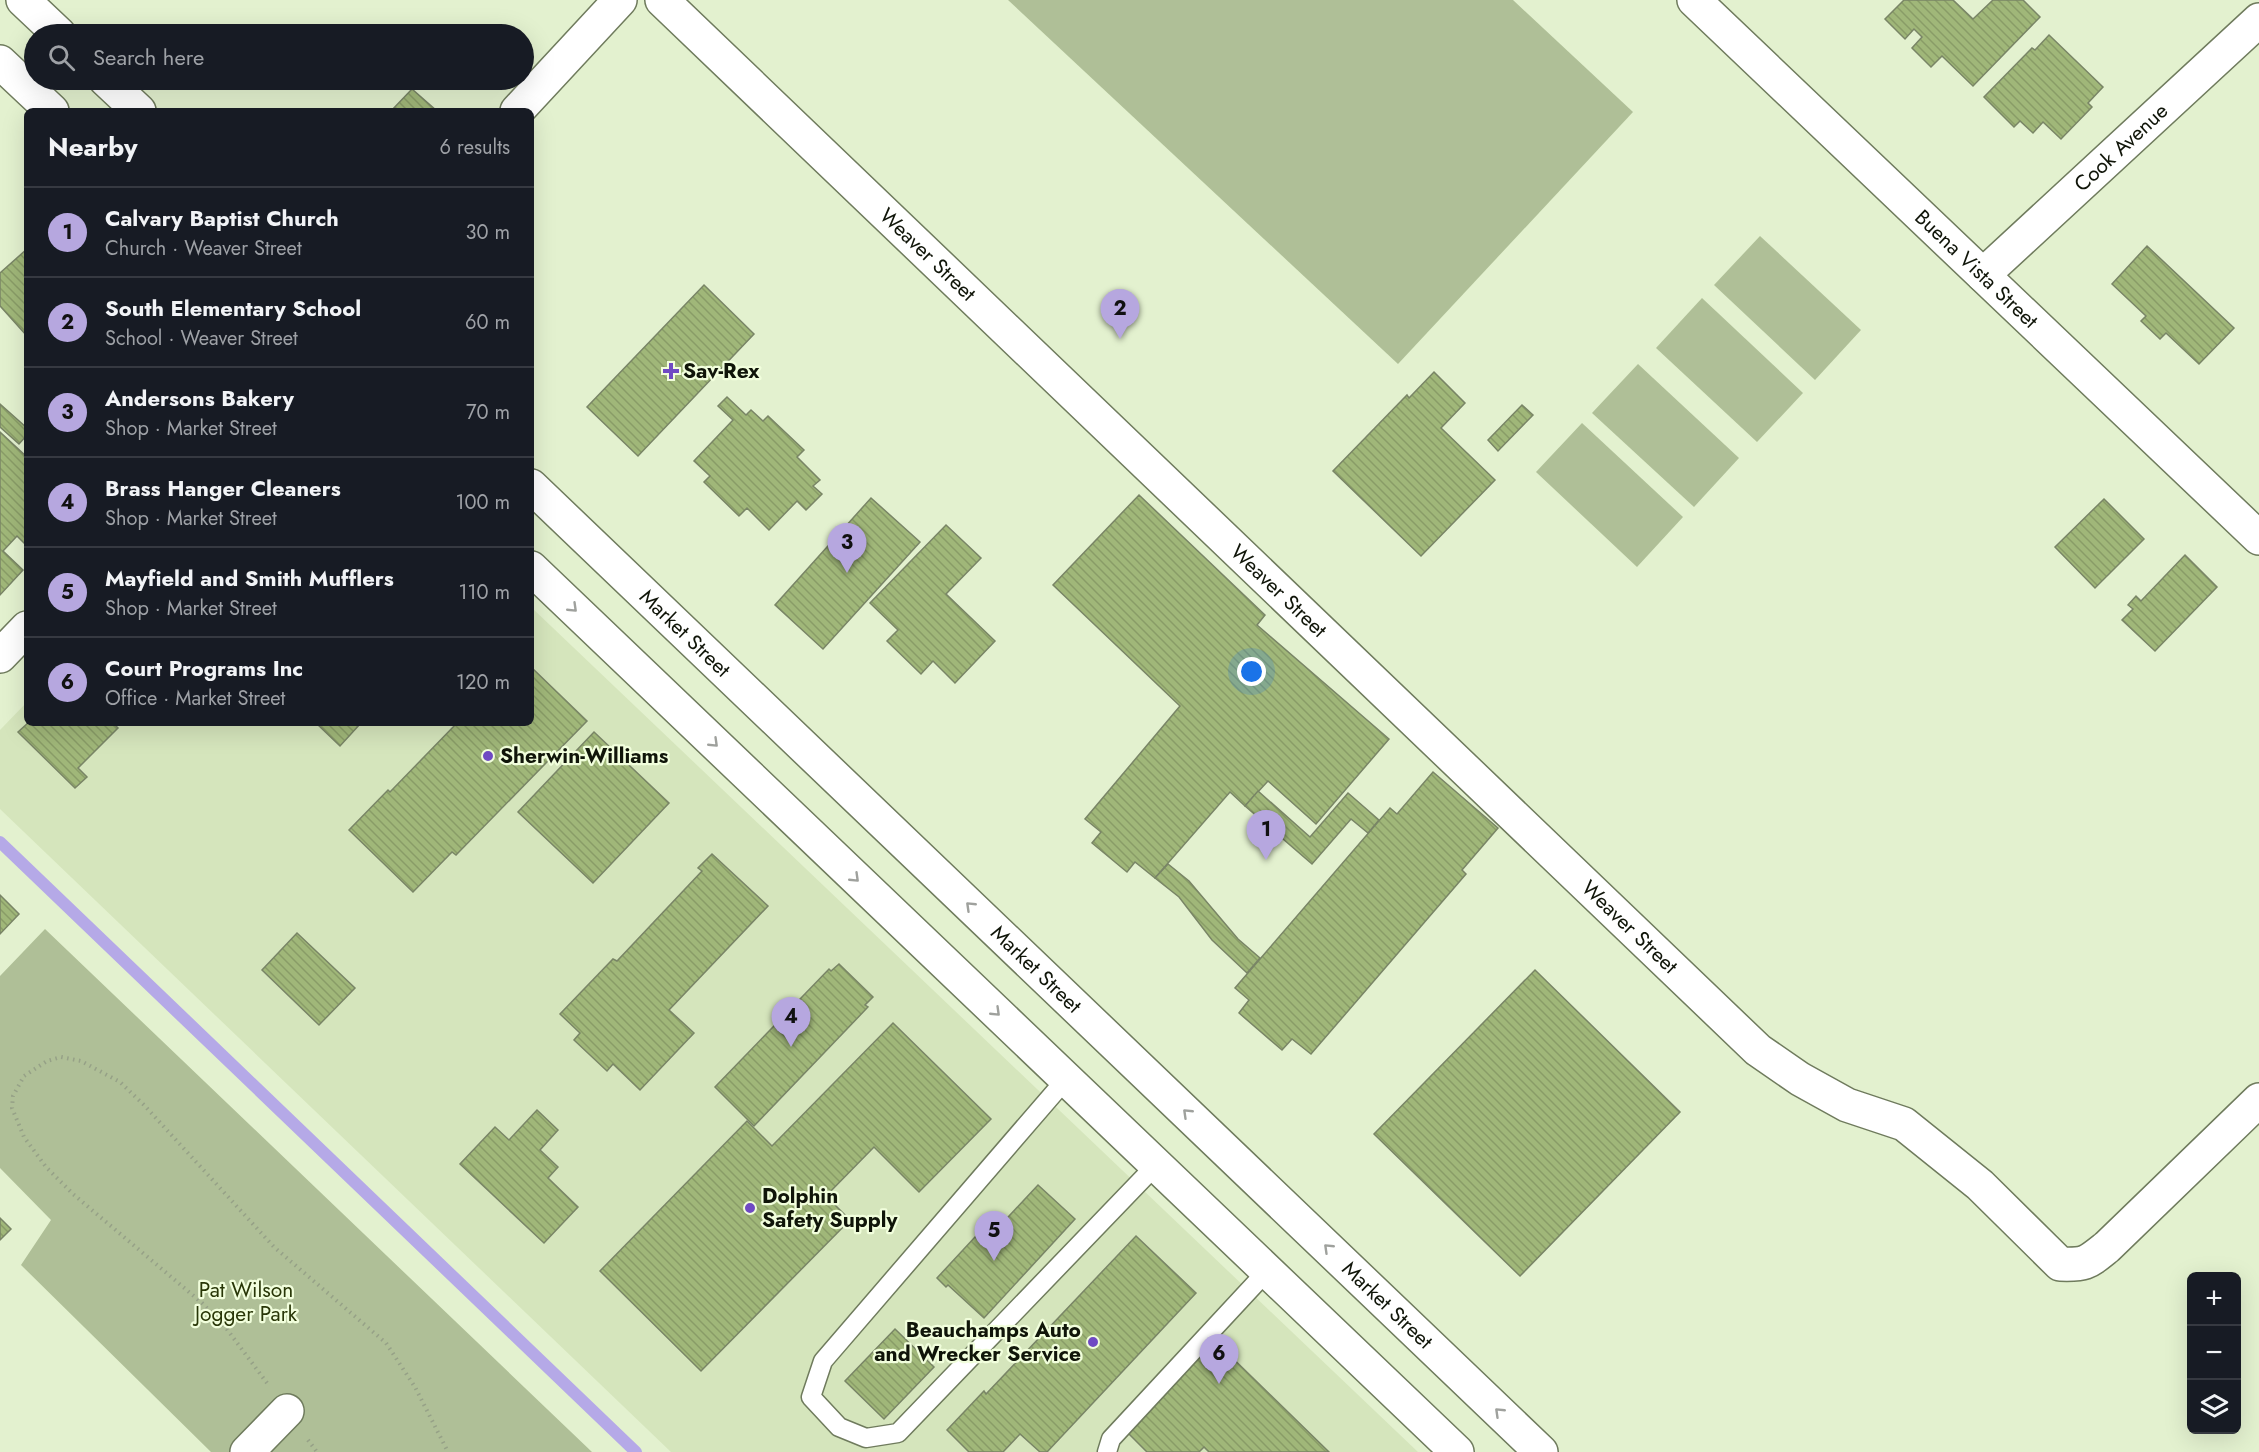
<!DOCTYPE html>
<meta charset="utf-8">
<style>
:root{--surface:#171b24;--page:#242831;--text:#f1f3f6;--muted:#9ea1a6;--line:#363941;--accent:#b6a7df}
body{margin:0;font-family:Jost,sans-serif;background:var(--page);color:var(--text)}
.controls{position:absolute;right:18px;bottom:18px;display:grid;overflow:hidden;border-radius:9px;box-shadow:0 6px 24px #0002}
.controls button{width:54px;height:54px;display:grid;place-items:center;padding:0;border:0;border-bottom:2px solid var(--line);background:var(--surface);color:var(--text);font:30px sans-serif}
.you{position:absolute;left:1252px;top:672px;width:21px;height:21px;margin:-15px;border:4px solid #fff;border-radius:50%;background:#1a73e8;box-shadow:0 0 0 9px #1a73e833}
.badge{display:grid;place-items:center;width:39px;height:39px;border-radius:50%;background:var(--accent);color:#111;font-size:20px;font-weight:700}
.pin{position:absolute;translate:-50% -50px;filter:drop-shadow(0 2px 3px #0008)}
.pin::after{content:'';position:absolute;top:32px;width:21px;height:18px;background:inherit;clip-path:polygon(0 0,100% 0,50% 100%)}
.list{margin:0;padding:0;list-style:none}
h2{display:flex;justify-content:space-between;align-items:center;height:78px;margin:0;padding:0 24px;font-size:26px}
h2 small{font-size:20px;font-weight:400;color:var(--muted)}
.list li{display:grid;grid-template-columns:39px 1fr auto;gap:18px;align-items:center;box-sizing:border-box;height:90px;padding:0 24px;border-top:2px solid var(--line)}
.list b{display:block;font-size:22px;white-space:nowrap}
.list p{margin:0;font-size:20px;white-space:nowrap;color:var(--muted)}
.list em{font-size:20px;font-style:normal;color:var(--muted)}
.icon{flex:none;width:33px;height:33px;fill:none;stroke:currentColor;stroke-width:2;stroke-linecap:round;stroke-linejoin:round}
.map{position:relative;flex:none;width:2259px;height:1452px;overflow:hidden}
.search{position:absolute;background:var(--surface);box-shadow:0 6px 24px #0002;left:24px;top:24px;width:510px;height:66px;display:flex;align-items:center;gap:15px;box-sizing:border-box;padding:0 21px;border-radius:33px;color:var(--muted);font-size:22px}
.panel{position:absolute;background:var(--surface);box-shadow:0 6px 24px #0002;left:24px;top:108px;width:510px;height:618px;border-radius:9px}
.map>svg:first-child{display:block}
.built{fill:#d5e5bc}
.park{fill:#afbf97}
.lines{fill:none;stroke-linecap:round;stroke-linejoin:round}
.stream{stroke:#b5a9e7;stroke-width:12}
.building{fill:url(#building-back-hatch);stroke:#798566;stroke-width:1.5}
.service-casing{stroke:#6f7b5d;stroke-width:21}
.minor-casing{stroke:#6f7b5d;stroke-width:36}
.tertiary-casing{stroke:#6f7b5d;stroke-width:36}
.secondary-casing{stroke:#6f7b5d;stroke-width:36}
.path{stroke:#96a187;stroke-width:4;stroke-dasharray:1.5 4.5;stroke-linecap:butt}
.service{stroke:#fff;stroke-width:18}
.minor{stroke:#fff;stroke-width:33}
.tertiary{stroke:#fff;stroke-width:33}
.secondary{stroke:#fff;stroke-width:33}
.oneway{stroke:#9fa19d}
.poi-dot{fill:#6f4ac3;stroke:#f1fedc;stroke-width:2}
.labels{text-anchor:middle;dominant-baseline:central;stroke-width:4.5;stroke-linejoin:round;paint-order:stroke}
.street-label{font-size:21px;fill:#101509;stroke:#f1fedc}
.poi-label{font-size:21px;font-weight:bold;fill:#101509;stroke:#f1fedc;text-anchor:start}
.park-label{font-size:21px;fill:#283607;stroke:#f1fedc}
</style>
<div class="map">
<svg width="2259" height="1452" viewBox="0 0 2259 1452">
<defs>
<pattern id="building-back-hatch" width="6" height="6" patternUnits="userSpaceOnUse" patternTransform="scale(1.5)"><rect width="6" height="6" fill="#a0b779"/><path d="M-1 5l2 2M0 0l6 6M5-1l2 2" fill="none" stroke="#899c67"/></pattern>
</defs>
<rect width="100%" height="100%" fill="#e3f1cf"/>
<path class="built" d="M531,607L1418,1452H671L0,809V730L27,702V723H531Z"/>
<g class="park">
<path d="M1008,0H1513L1633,112L1398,364Z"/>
<path d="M1760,236L1861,330L1815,380L1714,285Z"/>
<path d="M1702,298L1803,393L1757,442L1656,348Z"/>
<path d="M1638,364L1739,458L1694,507L1592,413Z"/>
<path d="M1582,423L1683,517L1637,567L1536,472Z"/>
<path d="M45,929L592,1452H211L21,1265L51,1220L0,1168V976Z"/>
</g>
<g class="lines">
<path class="stream" d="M0,842L636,1452"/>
</g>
<g class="building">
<path d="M1904,0H1953L1973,19L1993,0H2023L2040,17L1973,86L1942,56L1931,67L1912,48L1922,37L1914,29L1905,39L1885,19Z"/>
<path d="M2049,35L2103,87L2088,103L2092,107L2061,139L2043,122L2033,133L2020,121L2014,127L1984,97L2032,48L2035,50Z"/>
<path d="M412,89L437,111H391Z"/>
<path d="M2147,246L2234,328L2199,364L2166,333L2160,339L2141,321L2146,316L2112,284Z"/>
<path d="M27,249V334L26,335L0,306V273Z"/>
<path d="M704,285L754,334L638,456L587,407Z"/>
<path d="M1434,372L1465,403L1441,428L1495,480L1421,556L1333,471L1407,395L1409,398Z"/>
<path d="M727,397L746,415L751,410L763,421L768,416L804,450L797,457L820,480L813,486L822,494L806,510L797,501L769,530L747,508L739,516L704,482L710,476L694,461L733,420L718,406Z"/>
<path d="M0,404L27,428V435L19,444L0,427Z"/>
<path d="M1522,405L1533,415L1498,451L1488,440Z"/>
<path d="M0,432L27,457V546L17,536L3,551L23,570L0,595Z"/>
<path d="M1139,495L1265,615L1257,625L1389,739L1316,824L1268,781L1245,806L1230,792L1155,878L1135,862L1127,872L1092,843L1101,832L1085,819L1180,706L1053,585Z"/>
<path d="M871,498L920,542L823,649L775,605Z"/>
<path d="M2104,499L2144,539L2095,588L2055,547Z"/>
<path d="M946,525L981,558L946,594L995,641L955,683L933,661L921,674L887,641L898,630L870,603Z"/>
<path d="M2185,555L2217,587L2155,651L2122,620L2133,609L2128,605L2136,596L2141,601Z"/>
<path d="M531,667L587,721L456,855L452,852L413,892L349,830L388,790L390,792L457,723H531Z"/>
<path d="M28,723H113L118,728L78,768L87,777L75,788L18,732Z"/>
<path d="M316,723H361L340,746Z"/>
<path d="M594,732L669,803L593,883L518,812Z"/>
<path d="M1433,772L1498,828L1462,870L1466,874L1311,1054L1292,1039L1282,1050L1239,1013L1249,1000L1235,988L1390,808L1397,814Z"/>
<path d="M1258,791L1310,837L1348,793L1379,820L1368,833L1351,819L1312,864L1245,806Z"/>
<path d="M712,854L768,906L669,1010L694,1033L640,1090L613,1064L607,1071L574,1040L580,1033L560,1014L613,959L617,961L702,871L698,868Z"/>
<path d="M1168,864L1189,881L1238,939L1260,958L1247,973L1212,940L1179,897L1155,878Z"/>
<path d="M0,895L19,914L0,934Z"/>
<path d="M297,933L355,988L319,1025L262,970Z"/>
<path d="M839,964L873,997L865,1005L868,1007L754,1126L715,1087L829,969L831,971Z"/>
<path d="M1535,970L1680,1112L1520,1276L1374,1134Z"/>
<path d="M893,1023L991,1119L919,1192L874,1147L826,1196L850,1220L701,1371L600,1271L747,1121L772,1146Z"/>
<path d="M537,1110L558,1130L540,1150L558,1167L548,1178L578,1207L544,1243L460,1164L495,1127L509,1140Z"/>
<path d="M1038,1185L1075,1219L984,1318L948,1285L946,1287L937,1278L975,1237L983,1244Z"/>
<path d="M0,1218L11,1229L0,1240Z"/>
<path d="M1136,1236L1196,1293L1047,1452H1040L1020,1434L1003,1452H969L947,1430L984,1391L986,1394Z"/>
<path d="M895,1329L934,1367L884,1419L845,1381Z"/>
<path d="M1214,1340L1329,1452H1209L1204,1447L1199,1452H1147L1126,1431Z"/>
</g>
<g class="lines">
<defs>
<g id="service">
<path d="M1066,1079L823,1361L811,1397L839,1427L866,1438L898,1433L1156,1165"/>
<path d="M1107,1452L1111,1439L1267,1271"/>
</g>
<g id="minor">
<path id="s1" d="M662,0L1758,1050L1800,1079L1847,1105L1904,1124L1980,1185L2060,1264C2086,1265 2087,1263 2107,1247L2259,1100"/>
<path id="s2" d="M1694,0L2259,538"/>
<path id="s3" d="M1983,275L2259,20"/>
<path d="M247,1452L287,1411"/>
</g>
<g id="tertiary">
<path d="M23,0L59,34"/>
<path d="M0,62L52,111"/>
<path d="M106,80L139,111"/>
<path d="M517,111L620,0"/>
</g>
<g id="secondary">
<path id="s4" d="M531,486L1541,1452"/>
<path d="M531,568L1457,1452"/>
<path d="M0,656L27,628"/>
</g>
</defs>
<use href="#service" class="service-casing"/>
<use href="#minor" class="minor-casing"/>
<use href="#tertiary" class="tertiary-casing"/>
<use href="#secondary" class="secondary-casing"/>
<g class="path">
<path d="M267,1383L226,1328L202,1303L73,1194L46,1167L24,1137L12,1108L13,1096L24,1076L47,1061L61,1057L81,1061L120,1082L144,1105L274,1247L386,1343L415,1387L448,1452"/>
<path d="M308,1440L317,1452"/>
</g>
<use href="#service" class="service"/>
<use href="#minor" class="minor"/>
<use href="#tertiary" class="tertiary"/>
<use href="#secondary" class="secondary"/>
</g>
<defs><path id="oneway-chevron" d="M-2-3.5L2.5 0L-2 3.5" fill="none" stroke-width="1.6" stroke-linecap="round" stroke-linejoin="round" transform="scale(1.5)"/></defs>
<g class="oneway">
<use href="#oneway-chevron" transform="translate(573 608) rotate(44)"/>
<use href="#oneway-chevron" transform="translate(714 743) rotate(44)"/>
<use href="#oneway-chevron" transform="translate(855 878) rotate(44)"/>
<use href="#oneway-chevron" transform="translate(970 906) rotate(-136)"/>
<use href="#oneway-chevron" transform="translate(996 1012) rotate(44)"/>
<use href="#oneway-chevron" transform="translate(1187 1113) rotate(-136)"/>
<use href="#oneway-chevron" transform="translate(1328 1248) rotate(-136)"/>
<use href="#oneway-chevron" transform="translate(1499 1412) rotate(-136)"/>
</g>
<g class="poi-dot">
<path d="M668 362h6v6h6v6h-6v6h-6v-6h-6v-6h6z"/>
<circle cx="488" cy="756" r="6"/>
<circle cx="750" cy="1208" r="6"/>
<circle cx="1093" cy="1342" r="6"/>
</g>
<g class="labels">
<g class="street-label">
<text stroke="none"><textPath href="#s3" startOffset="188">Cook Avenue</textPath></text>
<text stroke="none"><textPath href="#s1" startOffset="368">Weaver Street</textPath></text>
<text stroke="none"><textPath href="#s2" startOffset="390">Buena Vista Street</textPath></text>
<text stroke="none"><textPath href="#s1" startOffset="854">Weaver Street</textPath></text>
<text stroke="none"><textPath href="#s4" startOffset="213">Market Street</textPath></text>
<text stroke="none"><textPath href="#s1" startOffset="1340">Weaver Street</textPath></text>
<text stroke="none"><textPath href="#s4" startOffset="699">Market Street</textPath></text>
<text stroke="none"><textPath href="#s4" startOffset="1185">Market Street</textPath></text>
</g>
<g class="poi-label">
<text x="683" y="371">Sav-Rex</text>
<text x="500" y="756">Sherwin-Williams</text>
<text x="762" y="1196">Dolphin<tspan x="762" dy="24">Safety Supply</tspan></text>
<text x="1081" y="1330" text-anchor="end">Beauchamps Auto<tspan x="1081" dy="24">and Wrecker Service</tspan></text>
</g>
<g class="park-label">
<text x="246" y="1290">Pat Wilson<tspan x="246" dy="24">Jogger Park</tspan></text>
</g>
</g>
</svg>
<div class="controls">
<button>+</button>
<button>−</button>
<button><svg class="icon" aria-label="layers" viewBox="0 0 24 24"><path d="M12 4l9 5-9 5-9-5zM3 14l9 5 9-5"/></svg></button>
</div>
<div class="you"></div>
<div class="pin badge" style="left:1266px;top:860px">1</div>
<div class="pin badge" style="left:1120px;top:339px">2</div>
<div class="pin badge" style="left:847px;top:573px">3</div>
<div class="pin badge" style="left:791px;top:1047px">4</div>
<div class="pin badge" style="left:994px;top:1261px">5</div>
<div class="pin badge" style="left:1219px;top:1384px">6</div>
<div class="search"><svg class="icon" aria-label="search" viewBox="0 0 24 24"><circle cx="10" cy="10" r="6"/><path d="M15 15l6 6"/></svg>Search here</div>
<section class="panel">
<h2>Nearby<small>6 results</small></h2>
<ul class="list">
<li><span class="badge">1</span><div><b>Calvary Baptist Church</b><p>Church · Weaver Street</p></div><em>30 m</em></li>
<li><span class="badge">2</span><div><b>South Elementary School</b><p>School · Weaver Street</p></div><em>60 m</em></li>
<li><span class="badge">3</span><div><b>Andersons Bakery</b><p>Shop · Market Street</p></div><em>70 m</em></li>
<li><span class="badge">4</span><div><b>Brass Hanger Cleaners</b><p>Shop · Market Street</p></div><em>100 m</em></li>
<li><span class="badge">5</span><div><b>Mayfield and Smith Mufflers</b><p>Shop · Market Street</p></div><em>110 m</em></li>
<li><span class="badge">6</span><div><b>Court Programs Inc</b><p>Office · Market Street</p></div><em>120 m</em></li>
</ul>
</section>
</div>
